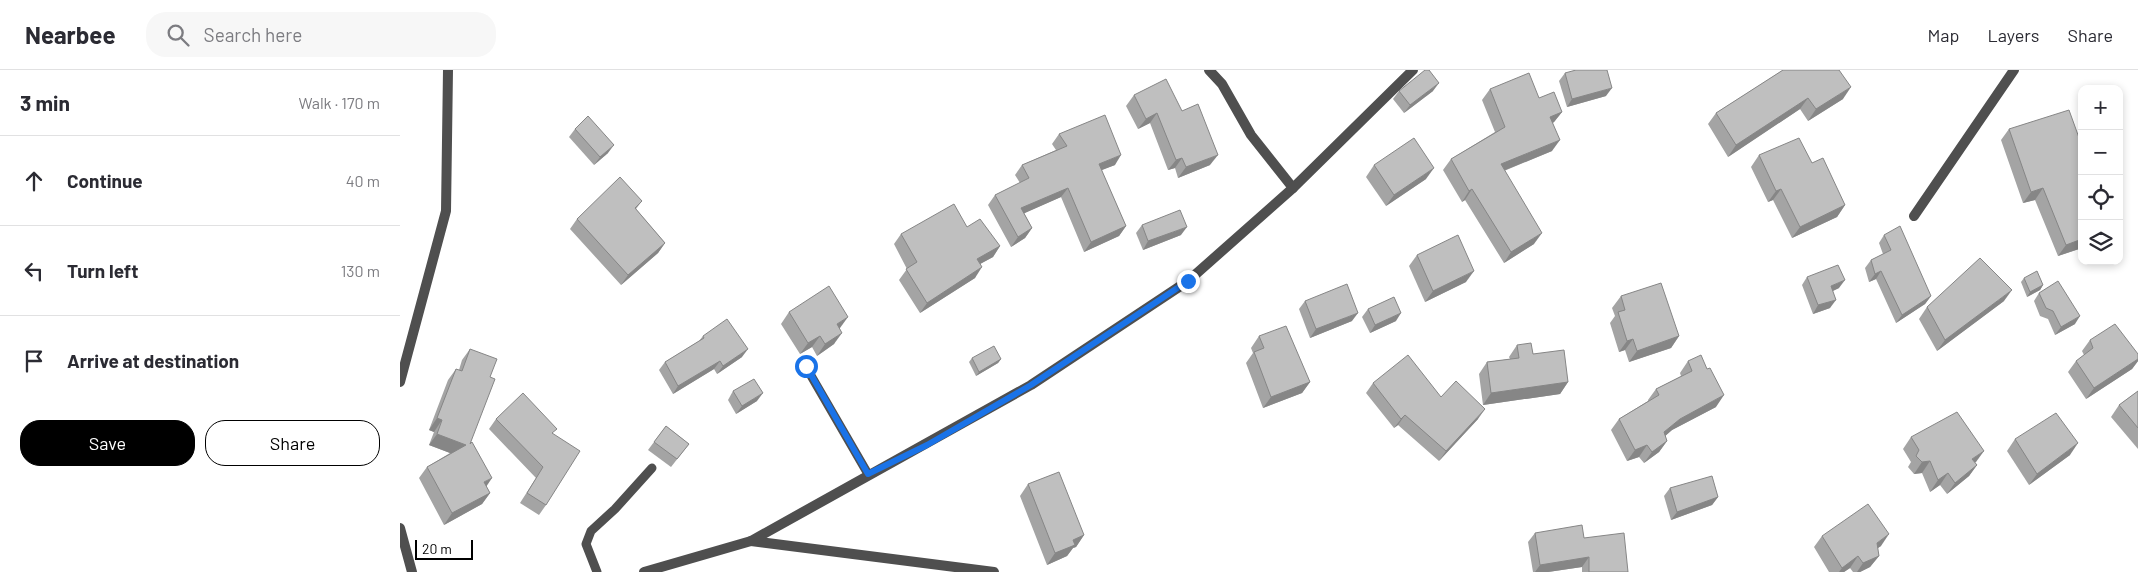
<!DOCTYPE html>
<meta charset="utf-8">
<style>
:root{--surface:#fff;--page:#f7f7f7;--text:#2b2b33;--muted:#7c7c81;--line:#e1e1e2;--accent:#000}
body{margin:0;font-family:Barlow,sans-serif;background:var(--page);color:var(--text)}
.controls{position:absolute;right:15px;top:15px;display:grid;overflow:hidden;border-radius:10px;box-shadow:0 2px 8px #0003}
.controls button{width:45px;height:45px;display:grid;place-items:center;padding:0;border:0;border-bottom:1px solid var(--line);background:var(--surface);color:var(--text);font:25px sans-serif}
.scale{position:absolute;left:15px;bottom:12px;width:58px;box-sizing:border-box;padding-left:5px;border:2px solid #000;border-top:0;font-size:14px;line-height:18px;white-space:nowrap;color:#000;-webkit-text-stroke:4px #fff;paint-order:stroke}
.stop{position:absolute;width:15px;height:15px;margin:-11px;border:4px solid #1a73e8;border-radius:50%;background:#fff}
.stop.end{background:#1a73e8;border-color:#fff;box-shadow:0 1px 5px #0008}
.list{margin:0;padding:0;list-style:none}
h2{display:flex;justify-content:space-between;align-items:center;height:65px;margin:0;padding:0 20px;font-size:21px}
h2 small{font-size:16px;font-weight:400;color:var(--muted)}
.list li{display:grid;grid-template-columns:32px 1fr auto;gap:15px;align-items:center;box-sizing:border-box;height:90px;padding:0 20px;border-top:1px solid var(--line)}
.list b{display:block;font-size:19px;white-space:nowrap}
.list em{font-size:16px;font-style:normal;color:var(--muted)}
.actions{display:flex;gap:10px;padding:15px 20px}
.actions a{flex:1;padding:11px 0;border:1px solid var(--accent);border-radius:20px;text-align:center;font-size:18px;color:var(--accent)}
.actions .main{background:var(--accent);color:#fff}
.icon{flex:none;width:28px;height:28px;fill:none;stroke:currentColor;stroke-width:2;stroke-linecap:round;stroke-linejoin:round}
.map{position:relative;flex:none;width:1738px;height:502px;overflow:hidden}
header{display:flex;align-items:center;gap:30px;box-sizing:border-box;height:70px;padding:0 25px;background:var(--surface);border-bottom:1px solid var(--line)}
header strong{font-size:24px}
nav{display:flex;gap:28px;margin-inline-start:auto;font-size:18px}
.search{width:350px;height:45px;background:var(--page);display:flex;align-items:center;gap:12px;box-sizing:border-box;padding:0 18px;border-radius:20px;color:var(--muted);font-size:19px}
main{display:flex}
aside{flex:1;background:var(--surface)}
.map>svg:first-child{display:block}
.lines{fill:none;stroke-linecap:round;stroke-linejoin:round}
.lane{stroke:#4f4f4f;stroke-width:9}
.street{stroke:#4f4f4f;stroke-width:10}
.wall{fill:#a4a4a4}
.shaded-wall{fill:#868686}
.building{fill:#bfbfbf;stroke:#868686}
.route{stroke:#1a73e8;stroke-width:6}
</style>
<header>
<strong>Nearbee</strong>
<div class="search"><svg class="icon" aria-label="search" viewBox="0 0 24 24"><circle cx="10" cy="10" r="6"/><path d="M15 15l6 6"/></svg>Search here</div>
<nav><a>Map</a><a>Layers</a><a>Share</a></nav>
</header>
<main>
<aside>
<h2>3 min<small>Walk · 170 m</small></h2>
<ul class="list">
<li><svg class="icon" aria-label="ahead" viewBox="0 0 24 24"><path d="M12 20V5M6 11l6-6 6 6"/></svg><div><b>Continue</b></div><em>40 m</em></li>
<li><svg class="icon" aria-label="left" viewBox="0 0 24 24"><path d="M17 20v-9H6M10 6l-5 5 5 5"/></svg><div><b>Turn left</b></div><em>130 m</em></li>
<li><svg class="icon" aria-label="arrive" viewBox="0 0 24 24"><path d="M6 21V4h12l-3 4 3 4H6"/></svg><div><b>Arrive at destination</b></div></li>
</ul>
<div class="actions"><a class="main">Save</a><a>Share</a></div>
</aside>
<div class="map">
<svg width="1738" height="502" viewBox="0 0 1738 502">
<rect width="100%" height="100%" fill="#fff"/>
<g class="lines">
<g class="lane">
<path d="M406,297L468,404"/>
<path d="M197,502L186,474L191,461L215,439L252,398"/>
</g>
<g class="street">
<path d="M809,0L822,14L851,65L893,118"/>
<path d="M1514,146L1614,0"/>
<path d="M0,312L46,141L48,0"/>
<path d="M0,458L12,502"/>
<path d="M351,471L594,502"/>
<path d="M244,502L351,471L631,315L788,211L893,118L1013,0"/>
</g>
</g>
<g class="wall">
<path d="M1383,0L1443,29L1408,51L1400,39L1328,87L1308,54L1316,43Z"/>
<path d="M1165,3L1206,26L1167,37L1159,11Z"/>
<path d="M1090,19L1139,28L1162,42L1154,52L1153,53L1152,81L1104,101L1134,174L1104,193L1065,130L1062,132L1043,100L1051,89L1095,62L1082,30Z"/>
<path d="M999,21H1033L1004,43L993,29Z"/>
<path d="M734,25L782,41L810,95L778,108L775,98L768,100L750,53L738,59L726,36Z"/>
<path d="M175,59L208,83L194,95L169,67Z"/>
<path d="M1609,59L1682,178L1658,186L1635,130L1623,133L1601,70Z"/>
<path d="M659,64L715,95L701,100L726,156L719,166L684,182L661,127L624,143L632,158L625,168L611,177L588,135L595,125L620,113L615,105L622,95L656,80L652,74Z"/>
<path d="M1359,85L1412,93L1445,135L1437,147L1392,168L1373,130L1368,132L1351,97Z"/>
<path d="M974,95L1026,109L986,136L966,107Z"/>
<path d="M242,131L236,139L265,173L258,183L221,215L170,159L177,149Z"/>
<path d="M742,155L781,165L743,180L736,163Z"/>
<path d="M567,157L600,176L593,187L580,194L575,208L520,243L499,210L507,199L494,174L501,164Z"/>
<path d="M1484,165L1531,226L1525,234L1496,253L1476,209L1469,212L1465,198L1471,190L1483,184L1479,173Z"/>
<path d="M1017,185L1066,212L1025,232L1009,196Z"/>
<path d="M1407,207L1439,218L1433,221L1430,238L1413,244L1402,215Z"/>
<path d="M1624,208L1643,215L1640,220L1627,227L1621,212Z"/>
<path d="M1639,223L1675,254L1655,265L1648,249L1640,246L1634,231Z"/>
<path d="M1221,226L1279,266L1271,278L1229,292L1225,280L1219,282L1210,253L1215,246L1212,238Z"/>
<path d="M905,231L952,251L910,268L899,239Z"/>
<path d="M1604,231L1537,281L1519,249L1527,237Z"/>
<path d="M968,239L996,251L970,263L962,247Z"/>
<path d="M389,242L440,258L434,274L417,286L412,277L400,284L381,254Z"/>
<path d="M303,266L342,287L317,304L314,299L273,324L259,300L265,292L299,271Z"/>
<path d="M859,266L910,312L902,323L863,338L846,293L853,283L851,278Z"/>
<path d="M1690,270L1738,284V291L1732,299L1686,329L1668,302L1676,291L1684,285L1682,281Z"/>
<path d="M1117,275L1133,284L1168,312L1160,324L1083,335L1079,304L1087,292L1110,289L1109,287Z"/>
<path d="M70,279L90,307L70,374L86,416L90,423L82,434L44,455L19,408L27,397L50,383L29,375L34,362L29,360L48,310L56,299L59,300L62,290Z"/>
<path d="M572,288L601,289L598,293L576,306L569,292Z"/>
<path d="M1288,291L1316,337L1272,360L1265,366L1267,371L1259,382L1244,393L1239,387L1227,391L1211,360L1219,349L1248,331V330L1256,319L1281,306L1280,303Z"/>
<path d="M973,313L1041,327L1078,349L1039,391L998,355L994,358L966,323Z"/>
<path d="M333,321L357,331L336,344L328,330Z"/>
<path d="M1738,321V379L1711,347L1719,335Z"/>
<path d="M96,349L153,363L146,435L139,445L120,433L136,408L89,359Z"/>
<path d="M266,356L289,374L271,397L248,380Z"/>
<path d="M1511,367L1575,393L1577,395L1569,406L1547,424L1540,415L1530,422L1522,403L1514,404L1508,397L1511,392L1503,379Z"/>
<path d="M1615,369L1670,385L1629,415L1607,381Z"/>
<path d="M628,414L684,465L676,477L673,478L667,486L647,495L620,426Z"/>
<path d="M1270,418L1318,427L1312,435L1271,450L1264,426Z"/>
<path d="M1135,463L1184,468L1228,502H1182V497L1148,502H1133L1128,472Z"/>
<path d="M1422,466L1481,476L1477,478L1479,486L1470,497L1460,502H1453L1450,498L1444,502H1429L1414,477Z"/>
</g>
<g class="shaded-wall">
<path d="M1039,13L1033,21L1004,43L1010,35Z"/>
<path d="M1451,17L1443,29L1408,51L1416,39Z"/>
<path d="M1212,18L1206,26L1167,37L1172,29Z"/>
<path d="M1408,28L1400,39L1328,87L1336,75Z"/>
<path d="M1162,42L1154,52L1143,57L1150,47Z"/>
<path d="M757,43L750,53L738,59L746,49Z"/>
<path d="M1160,70L1152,81L1093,105L1101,94Z"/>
<path d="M214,75L208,83L194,95L200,87Z"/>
<path d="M721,85L715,95L692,104L699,94Z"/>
<path d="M818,85L810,95L778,108L786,97Z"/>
<path d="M782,88L775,98L768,100L776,90Z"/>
<path d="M1034,98L1026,109L986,136L994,125Z"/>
<path d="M668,118L661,127L614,148L621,138Z"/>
<path d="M1643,118L1635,130L1623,133L1631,122Z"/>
<path d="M1072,119L1065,130L1062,132L1069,121Z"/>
<path d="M1381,119L1373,130L1368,132L1376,121Z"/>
<path d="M1445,135L1437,147L1392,168L1400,157Z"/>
<path d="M726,156L719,166L684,182L691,172Z"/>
<path d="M787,157L781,165L743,180L748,171Z"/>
<path d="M632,158L625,168L611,177L618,167Z"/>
<path d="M1142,163L1134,174L1104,193L1111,182Z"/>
<path d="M1682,169V178L1658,186L1666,175Z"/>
<path d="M265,173L258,183L221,215L228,205Z"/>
<path d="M600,176L593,187L569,200L577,189Z"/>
<path d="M582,197L575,208L520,243L527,233Z"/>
<path d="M1074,201L1066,212L1025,232L1033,221Z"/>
<path d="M1481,201L1476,209L1469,212L1475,204Z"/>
<path d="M1445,210L1439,218L1426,224L1431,216Z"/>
<path d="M1643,215L1640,220L1627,227L1630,222Z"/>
<path d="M1612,220L1604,231L1537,281L1545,270Z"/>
<path d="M1531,226L1525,234L1496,253L1502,245Z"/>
<path d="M1436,230L1430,238L1413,244L1418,235Z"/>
<path d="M958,243L952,251L910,268L916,259Z"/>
<path d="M1001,243L996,251L970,263L975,255Z"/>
<path d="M1680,246L1675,254L1655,265L1661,257Z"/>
<path d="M448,247L440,258L429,266L437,254Z"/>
<path d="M442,263L434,274L417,286L425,274Z"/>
<path d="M420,266L412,277L400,284L408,273Z"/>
<path d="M1279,266L1271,278L1229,292L1237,281Z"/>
<path d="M1233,269L1225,280L1219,282L1227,271Z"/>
<path d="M348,279L342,287L317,304L323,296Z"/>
<path d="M601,289L598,293L576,306L579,302Z"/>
<path d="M1738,289V291L1732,299L1686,329L1694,318Z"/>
<path d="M320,291L314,299L273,324L278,316Z"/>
<path d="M910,312L902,323L863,338L871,327Z"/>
<path d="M1168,312L1160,324L1083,335L1091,323Z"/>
<path d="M363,323L357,331L336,344L342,336Z"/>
<path d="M1324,325L1316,337L1272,360L1256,374L1264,362L1280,349Z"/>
<path d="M1085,339L1078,349L1039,391L1046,381Z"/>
<path d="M1005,345L998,355L994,358L1001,349Z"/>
<path d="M37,348L42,350L34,362L29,360Z"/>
<path d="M37,364L66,375L58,386L29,375Z"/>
<path d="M1267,371L1259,382L1244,393L1252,382Z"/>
<path d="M1678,373L1670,385L1629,415L1637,404Z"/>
<path d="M1247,375L1239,387L1227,391L1235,380Z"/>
<path d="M1584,381L1576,392L1564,400L1572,389Z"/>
<path d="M1530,391L1522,403L1514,404L1522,392Z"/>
<path d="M1577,395L1569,406L1547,424L1555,413Z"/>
<path d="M1548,403L1540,415L1530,422L1538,410Z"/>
<path d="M92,408L84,420V412Z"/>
<path d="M90,423L82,434L44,455L52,443Z"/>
<path d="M1318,427L1312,435L1271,450L1277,442Z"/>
<path d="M1489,464L1481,476L1468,485L1477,473Z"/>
<path d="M684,465L676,477L673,478L667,486L647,495L655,483L673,470Z"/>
<path d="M1458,486L1450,498L1444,502H1439L1442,498Z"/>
<path d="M1479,486L1470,497L1460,502H1457L1463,493Z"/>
<path d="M1189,487L1182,497L1148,502H1135L1140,495Z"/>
</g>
<g class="building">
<path d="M1025,0H1029L1039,13L1010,35L999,21Z"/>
<path d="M1176,0H1207L1212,18L1172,29L1165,3Z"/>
<path d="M1383,0H1439L1451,17L1416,39L1408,28L1336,75L1316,43Z"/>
<path d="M1129,3L1139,28L1154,22L1162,42L1150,47L1160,70L1101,94L1142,163L1111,182L1072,119L1069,121L1051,89L1105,57L1090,19Z"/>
<path d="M766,9L782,41L798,34L818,85L786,97L782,88L776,90L757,43L746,49L734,25Z"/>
<path d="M1669,40L1682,76V169L1666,175L1643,118L1631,122L1609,59Z"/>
<path d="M705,45L721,85L699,94L726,156L691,172L668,118L621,138L632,158L618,167L595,125L629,108L622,95L667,76L659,64Z"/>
<path d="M188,46L214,75L200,87L175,59Z"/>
<path d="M1014,68L1034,98L994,125L974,95Z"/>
<path d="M1399,68L1412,93L1423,88L1445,135L1400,157L1381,119L1376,121L1359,85Z"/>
<path d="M220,107L242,131L235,138L265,173L228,205L177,149Z"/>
<path d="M554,134L567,157L580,149L600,176L577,189L582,197L527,233L506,199L517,192L501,164Z"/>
<path d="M780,140L787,157L748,171L742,155Z"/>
<path d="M1500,156L1531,226L1502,245L1481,201L1475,204L1471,190L1491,180L1484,165Z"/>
<path d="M1058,165L1074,201L1033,221L1017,185Z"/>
<path d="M1580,188L1612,220L1545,270L1527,237Z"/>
<path d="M1438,195L1445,210L1431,216L1436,230L1418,235L1407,207Z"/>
<path d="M1637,201L1643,215L1630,222L1624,208Z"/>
<path d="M1658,211L1680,246L1661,257L1653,241L1646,238L1639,223Z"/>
<path d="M1261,213L1279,266L1237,281L1233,269L1227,271L1218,242L1225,240L1221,226Z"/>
<path d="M947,214L958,243L916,259L905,231Z"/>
<path d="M429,216L448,247L437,254L442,263L425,274L420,266L408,273L389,242Z"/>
<path d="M994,227L1001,243L975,255L968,239Z"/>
<path d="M327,249L348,279L323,296L320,291L278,316L265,292L304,268L303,266Z"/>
<path d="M1715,254L1738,284V289L1694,318L1676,291L1693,278L1690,270Z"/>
<path d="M886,256L910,312L871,327L854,282L864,278L859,266Z"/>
<path d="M1131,273L1133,284L1164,280L1168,312L1091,323L1087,292L1119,288L1117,275Z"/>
<path d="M594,276L601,289L579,302L572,288Z"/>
<path d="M70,279L97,289L90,307L95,309L70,374L72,372L92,408L84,412L90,423L52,443L27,397L66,375L37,364L42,350L37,348L56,299L62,301Z"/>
<path d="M1008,285L1041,327L1056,311L1085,339L1046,381L1005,345L1001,349L973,313Z"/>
<path d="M1301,285L1307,299L1310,298L1324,325L1280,349L1264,362L1267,371L1252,382L1247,375L1235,380L1219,349L1259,325L1256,319L1292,301L1288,291Z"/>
<path d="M354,309L363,323L342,336L333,321Z"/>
<path d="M1738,321V358L1719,335Z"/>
<path d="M123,323L157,359L152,363L180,381L146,435L127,423L143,397L96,349Z"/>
<path d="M1557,342L1584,381L1572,389L1577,395L1555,413L1548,403L1538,410L1530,391L1522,392L1516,386L1519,380L1511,367Z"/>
<path d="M1656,343L1678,373L1637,404L1615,369Z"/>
<path d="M266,356L289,374L277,389L254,372Z"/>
<path d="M659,402L684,465L673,470L675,475L655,483L628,414Z"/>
<path d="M1312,406L1318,427L1277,442L1270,418Z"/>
<path d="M1468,434L1489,464L1477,473L1479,486L1463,493L1458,486L1442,498L1422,466Z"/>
<path d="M1182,455L1184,468L1224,463L1228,502H1189V487L1140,495L1135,463Z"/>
</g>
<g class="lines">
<path class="route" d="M406,296L468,404L527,375L631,315L788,211"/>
</g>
</svg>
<div class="controls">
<button>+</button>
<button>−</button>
<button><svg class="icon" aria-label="locate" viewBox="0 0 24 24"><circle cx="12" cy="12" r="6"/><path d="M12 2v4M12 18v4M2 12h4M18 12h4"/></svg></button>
<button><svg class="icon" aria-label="layers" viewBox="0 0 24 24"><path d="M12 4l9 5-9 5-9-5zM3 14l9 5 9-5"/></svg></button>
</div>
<div class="scale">20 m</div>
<div class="stop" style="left:406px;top:296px"></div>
<div class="stop end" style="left:788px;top:211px"></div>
</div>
</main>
